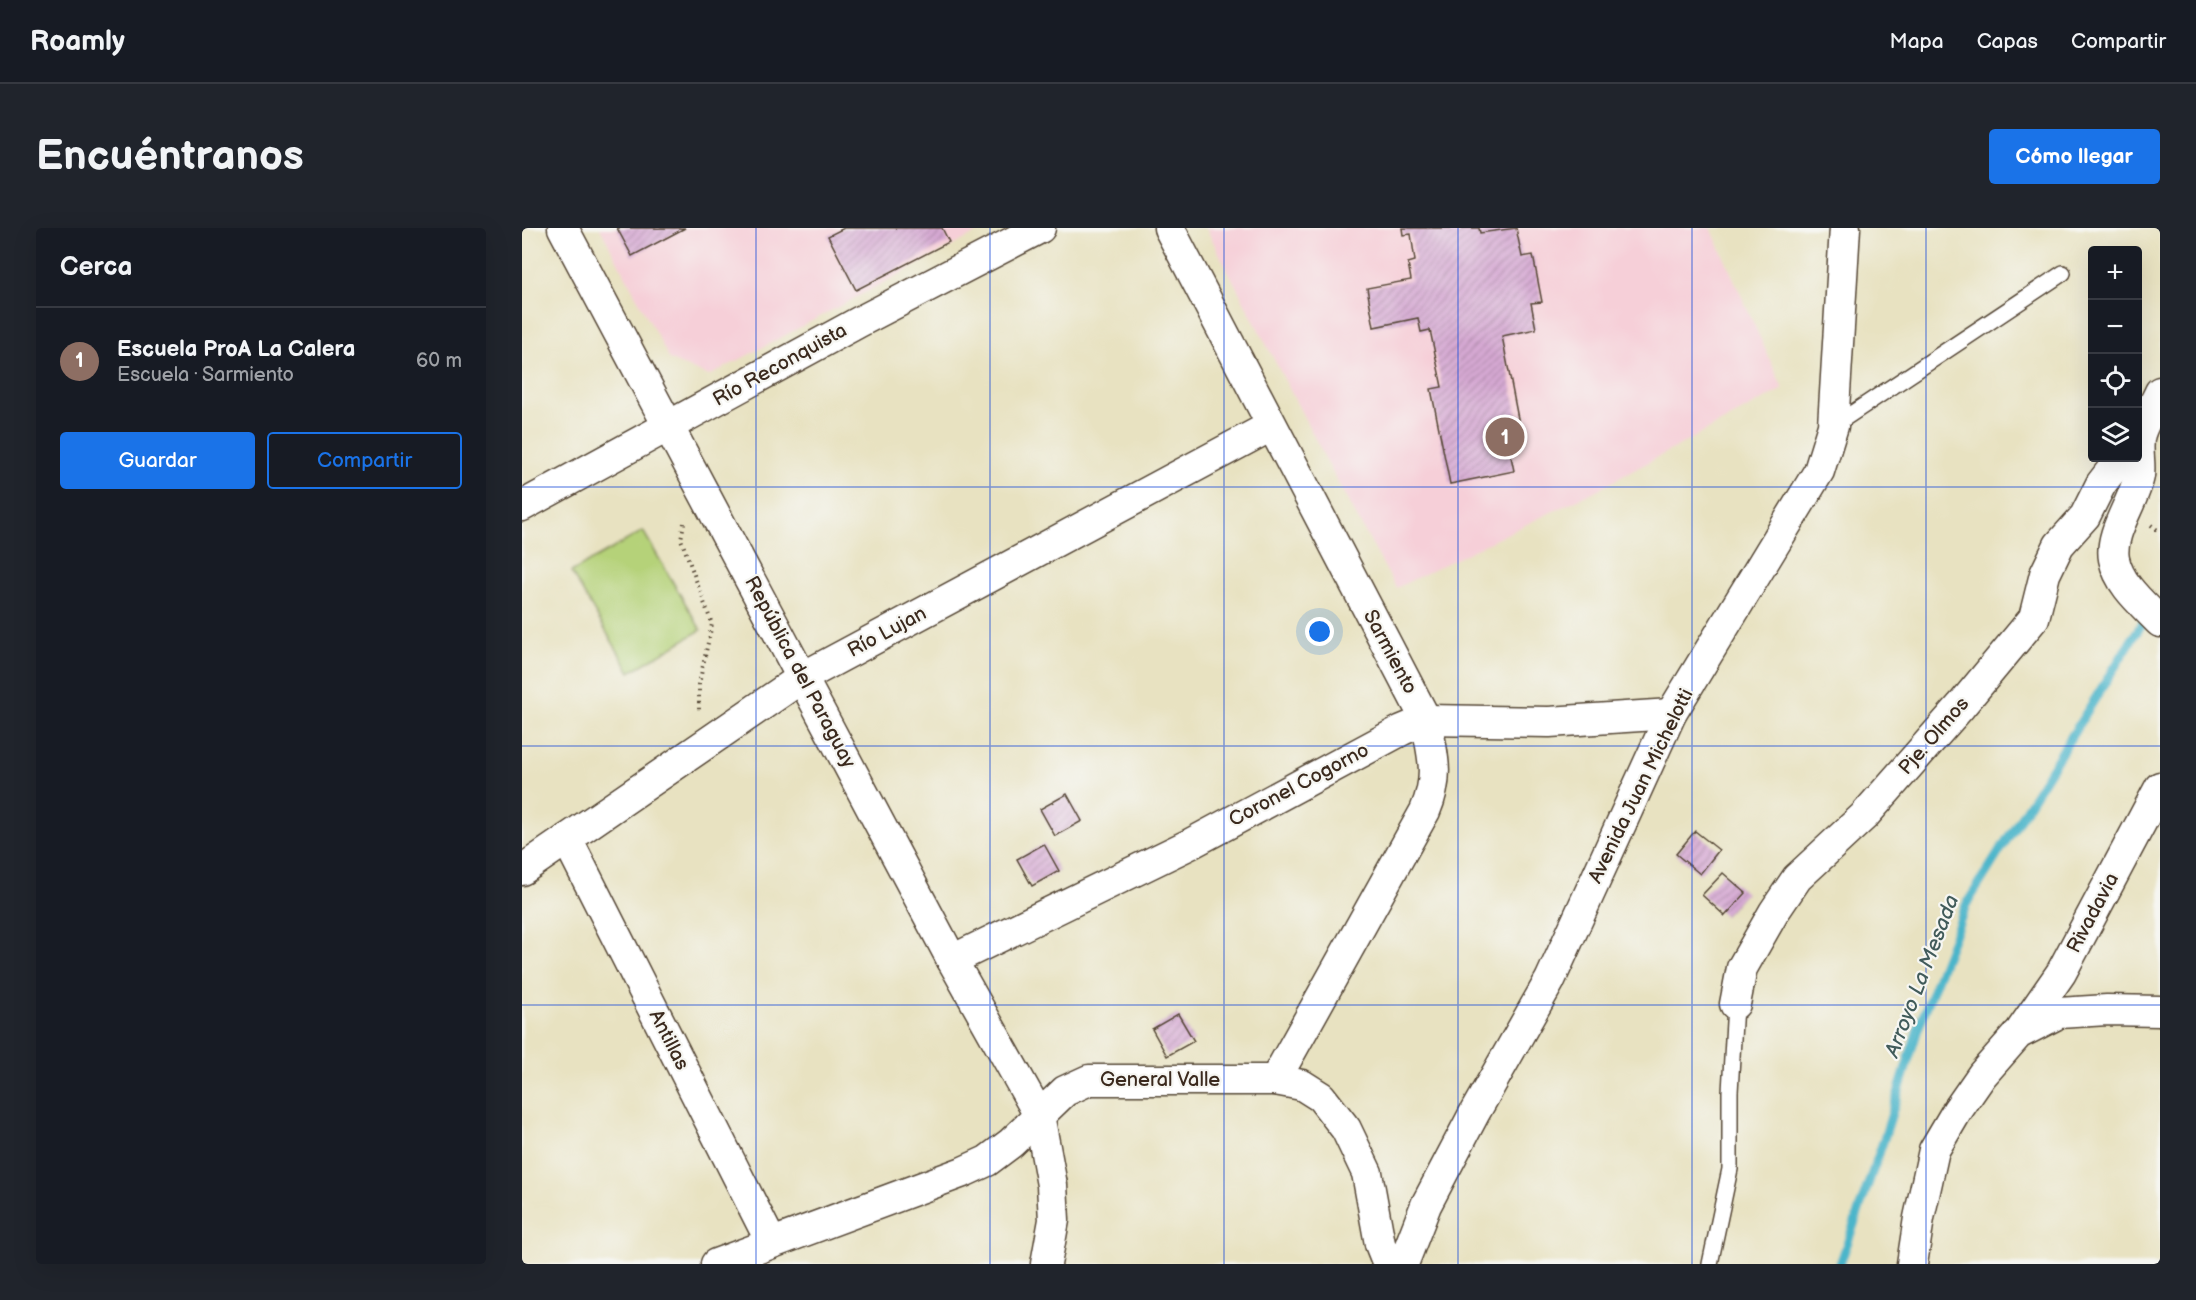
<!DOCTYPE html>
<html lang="es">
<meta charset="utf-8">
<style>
:root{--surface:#171b24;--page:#20242c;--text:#f1f3f6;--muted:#9ea1a6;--line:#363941;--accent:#1a73e8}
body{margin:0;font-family:"Balsamiq Sans",sans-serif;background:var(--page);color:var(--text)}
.controls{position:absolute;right:18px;top:18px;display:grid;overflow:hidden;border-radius:6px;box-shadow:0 6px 24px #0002}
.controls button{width:54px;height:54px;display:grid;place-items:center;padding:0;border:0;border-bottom:2px solid var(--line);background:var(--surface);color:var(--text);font:30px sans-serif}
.you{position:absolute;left:798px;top:404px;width:21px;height:21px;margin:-15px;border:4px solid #fff;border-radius:50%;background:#1a73e8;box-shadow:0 0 0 9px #1a73e833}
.badge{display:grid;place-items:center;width:39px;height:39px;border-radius:50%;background:var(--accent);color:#fff;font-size:20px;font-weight:700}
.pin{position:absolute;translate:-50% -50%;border:3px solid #fff;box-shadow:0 2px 6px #0006}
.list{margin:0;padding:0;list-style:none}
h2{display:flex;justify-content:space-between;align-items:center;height:78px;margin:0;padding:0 24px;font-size:26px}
h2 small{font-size:20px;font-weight:400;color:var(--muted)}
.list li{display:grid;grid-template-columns:39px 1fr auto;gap:18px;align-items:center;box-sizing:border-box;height:108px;padding:0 24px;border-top:2px solid var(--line)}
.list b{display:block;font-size:22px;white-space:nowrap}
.list p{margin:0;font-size:20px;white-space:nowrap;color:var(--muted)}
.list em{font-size:20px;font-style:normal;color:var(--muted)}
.actions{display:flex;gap:12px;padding:18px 24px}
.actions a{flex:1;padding:14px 0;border:2px solid var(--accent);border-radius:6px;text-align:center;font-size:21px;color:var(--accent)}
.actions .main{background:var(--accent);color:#fff}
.icon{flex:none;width:33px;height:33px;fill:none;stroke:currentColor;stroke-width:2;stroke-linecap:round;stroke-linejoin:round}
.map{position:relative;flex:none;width:1638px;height:1036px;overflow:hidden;border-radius:6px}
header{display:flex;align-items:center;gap:36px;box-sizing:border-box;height:84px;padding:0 30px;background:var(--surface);border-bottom:2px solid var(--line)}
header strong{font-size:28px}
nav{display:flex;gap:33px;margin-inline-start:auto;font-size:21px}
.intro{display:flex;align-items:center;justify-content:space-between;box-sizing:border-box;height:144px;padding:0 36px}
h1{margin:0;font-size:42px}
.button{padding:15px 27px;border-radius:6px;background:var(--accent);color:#fff;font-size:21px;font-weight:700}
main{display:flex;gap:36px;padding:0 36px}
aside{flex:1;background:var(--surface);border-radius:6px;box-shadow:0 6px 24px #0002}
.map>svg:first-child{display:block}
.built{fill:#f6cfd8}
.pitch{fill:#b5d279;stroke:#787e4c;stroke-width:1.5}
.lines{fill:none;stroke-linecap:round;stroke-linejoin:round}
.stream{stroke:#4cb5ca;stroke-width:9}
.building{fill:url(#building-hatch)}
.service-casing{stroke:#554636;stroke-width:18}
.minor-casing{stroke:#554636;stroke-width:33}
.path{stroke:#554636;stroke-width:4;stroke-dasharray:1.5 4.5;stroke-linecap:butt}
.service{stroke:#fff;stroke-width:15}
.minor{stroke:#fff;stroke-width:30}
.grid{fill:none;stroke:#1d4ed8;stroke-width:1.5;stroke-opacity:0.55}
.labels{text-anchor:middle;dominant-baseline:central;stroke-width:4.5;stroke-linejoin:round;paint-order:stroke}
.street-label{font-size:20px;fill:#3b2a1e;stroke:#f6f6f2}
.water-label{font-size:21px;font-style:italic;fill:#415b5a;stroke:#f6f6f2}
</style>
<header>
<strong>Roamly</strong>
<nav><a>Mapa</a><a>Capas</a><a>Compartir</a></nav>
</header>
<div class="intro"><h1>Encuéntranos</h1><a class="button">Cómo llegar</a></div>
<main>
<aside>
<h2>Cerca<small></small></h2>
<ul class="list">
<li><span class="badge" style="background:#8d6e63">1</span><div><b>Escuela ProA La Calera</b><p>Escuela · Sarmiento</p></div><em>60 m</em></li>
</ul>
<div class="actions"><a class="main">Guardar</a><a>Compartir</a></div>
</aside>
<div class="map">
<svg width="1638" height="1036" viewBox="0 0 1638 1036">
<defs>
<pattern id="building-hatch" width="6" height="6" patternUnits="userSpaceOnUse" patternTransform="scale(1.5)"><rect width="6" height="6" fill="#d6a9d3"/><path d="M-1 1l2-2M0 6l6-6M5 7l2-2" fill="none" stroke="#af8aab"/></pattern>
</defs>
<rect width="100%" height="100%" fill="#f6f6f2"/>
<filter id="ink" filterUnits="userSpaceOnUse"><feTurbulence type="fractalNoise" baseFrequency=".0167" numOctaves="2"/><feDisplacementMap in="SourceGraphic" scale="12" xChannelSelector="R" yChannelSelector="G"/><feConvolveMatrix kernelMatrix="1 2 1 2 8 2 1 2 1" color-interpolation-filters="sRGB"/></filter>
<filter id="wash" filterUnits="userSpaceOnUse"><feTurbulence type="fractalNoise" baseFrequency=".008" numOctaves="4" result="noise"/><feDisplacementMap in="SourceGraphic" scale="24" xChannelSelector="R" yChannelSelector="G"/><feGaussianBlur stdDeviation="1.35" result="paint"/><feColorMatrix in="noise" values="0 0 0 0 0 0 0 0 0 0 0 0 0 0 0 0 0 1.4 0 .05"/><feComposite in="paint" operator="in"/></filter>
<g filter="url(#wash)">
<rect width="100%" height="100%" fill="#e8e2c1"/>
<g class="built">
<path d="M78,0H464L187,148L148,132Z"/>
<path d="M684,0H1189L1261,161L1079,260L874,360L817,257Z"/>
</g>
<path class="pitch" d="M121,303L179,402L108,444L49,344Z"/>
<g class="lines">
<path class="stream" d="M1318,1036L1361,914L1396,801L1444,677L1626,386"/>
</g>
<g id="blocks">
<g class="building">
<path d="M95,0H163L110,28Z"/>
<path d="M322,0H420L427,14L334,62L306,8Z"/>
<path d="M880,0H957L958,5L994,0L1000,29L1011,27L1020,74L1009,75L1014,101L980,108L998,201L984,204L992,243L928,256L909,161L920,159L908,102L899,104L896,90L852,99L845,60L889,52L886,35L893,33L889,6L881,7Z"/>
<path d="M545,566L560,593L533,608L518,581Z"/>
<path d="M1173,603L1197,622L1178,646L1154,626Z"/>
<path d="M522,616L537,643L510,658L495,631Z"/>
<path d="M1201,645L1224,665L1203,688L1180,667Z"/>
<path d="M656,786L672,813L645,828L630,801Z"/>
</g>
</g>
</g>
<g filter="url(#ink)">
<use href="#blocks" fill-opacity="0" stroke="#554636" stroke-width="1.5"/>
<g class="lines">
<defs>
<g id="service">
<path d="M1311,198L1541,45"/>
<path d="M1188,1036L1208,941V864L1213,776"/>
</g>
<g id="minor">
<path d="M41,0L430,732L517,887L530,957L532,992L524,1036"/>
<path d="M647,0L904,492C911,528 918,548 903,583L753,852"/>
<path d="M1638,164C1632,178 1622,192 1618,206C1614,220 1619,234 1617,248C1612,274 1587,305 1592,331C1597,357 1621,376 1638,394"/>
<path d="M0,278L337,94L518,0"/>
<path d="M45,611L249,1014"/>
<path d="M0,642L281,449L749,198"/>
<path d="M430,732L668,616L880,502L904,492L1027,494L1149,486"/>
<path d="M1213,776L1220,740L1252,684L1275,650L1342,588L1439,478L1512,390L1523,346L1537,317L1563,288L1579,256L1599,230"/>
<path d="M1500,801L1539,745L1638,559"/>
<path d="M194,1036L441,944L465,933L489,915L543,863L567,852H753L780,857L799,869L824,901L845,945L858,1016L864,1031L868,1036"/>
<path d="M881,1036L904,977L953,884L1028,752L1149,486L1297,243L1311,198L1323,0"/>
<path d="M1390,1036L1397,990L1412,922L1435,883L1460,847L1496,806L1537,785L1585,782L1638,783"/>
</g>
</defs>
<use href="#service" class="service-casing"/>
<use href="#minor" class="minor-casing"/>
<g class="path">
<path d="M162,295L159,311L190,396L177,456V484"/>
<path d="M1629,297L1638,304"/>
</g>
<use href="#service" class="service"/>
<use href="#minor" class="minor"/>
</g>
</g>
<path class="grid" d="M234,0V1036M468,0V1036M702,0V1036M936,0V1036M1170,0V1036M1404,0V1036M0,259H1638M0,518H1638M0,777H1638"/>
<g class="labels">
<g class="street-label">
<text transform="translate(258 137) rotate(-29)">Río Reconquista</text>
<text transform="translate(365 404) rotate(-28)">Río Lujan</text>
<text transform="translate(868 424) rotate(62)">Sarmiento</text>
<text transform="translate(278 444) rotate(62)">República del Paraguay</text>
<text transform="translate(1412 508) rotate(-49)">Pje. Olmos</text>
<text transform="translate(777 557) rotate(-28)">Coronel Cogorno</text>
<text transform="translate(1119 558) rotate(-64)">Avenida Juan Michelotti</text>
<text transform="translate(1571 685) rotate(-62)">Rivadavia</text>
<text transform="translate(147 812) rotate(63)">Antillas</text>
<text x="638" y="852">General Valle</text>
</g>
<g class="water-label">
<text transform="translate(1400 748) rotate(-69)">Arroyo La Mesada</text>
</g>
</g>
</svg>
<div class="controls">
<button>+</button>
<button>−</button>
<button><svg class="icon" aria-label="locate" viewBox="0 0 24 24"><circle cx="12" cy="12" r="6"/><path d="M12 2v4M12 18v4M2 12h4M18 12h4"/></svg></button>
<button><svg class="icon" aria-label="layers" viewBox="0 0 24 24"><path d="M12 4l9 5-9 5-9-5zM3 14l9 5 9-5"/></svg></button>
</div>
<div class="you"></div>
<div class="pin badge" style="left:983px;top:209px;background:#8d6e63">1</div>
</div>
</main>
